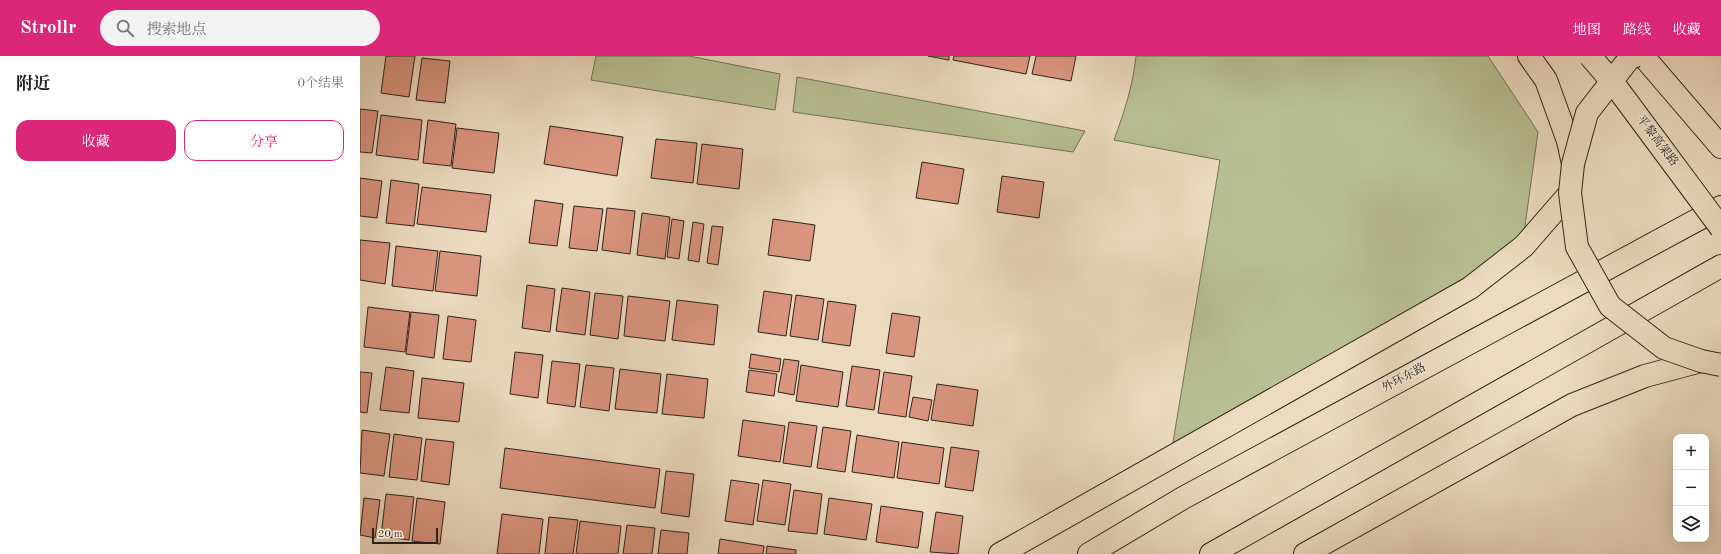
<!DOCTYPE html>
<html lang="zh">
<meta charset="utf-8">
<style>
:root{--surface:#fff;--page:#f2f2f2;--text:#202124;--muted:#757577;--line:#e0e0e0;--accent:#db2777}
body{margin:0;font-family:"Old Standard TT","Noto Serif SC",serif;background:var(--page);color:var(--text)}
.controls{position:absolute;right:12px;bottom:12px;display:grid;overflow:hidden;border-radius:8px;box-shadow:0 4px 16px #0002}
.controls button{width:36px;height:36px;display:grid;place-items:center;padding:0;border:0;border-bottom:1px solid var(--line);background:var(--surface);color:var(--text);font:20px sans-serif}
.scale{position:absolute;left:12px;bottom:10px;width:66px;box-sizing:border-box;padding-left:4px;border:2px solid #2f221d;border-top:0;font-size:11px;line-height:14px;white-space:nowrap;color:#2f221d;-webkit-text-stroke:3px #f3e8d7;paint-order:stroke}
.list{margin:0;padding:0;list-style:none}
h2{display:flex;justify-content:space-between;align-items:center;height:52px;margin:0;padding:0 16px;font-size:17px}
h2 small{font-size:13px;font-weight:400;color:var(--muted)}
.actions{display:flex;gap:8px;padding:12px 16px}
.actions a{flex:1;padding:9px 0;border:1px solid var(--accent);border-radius:12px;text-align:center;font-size:14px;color:var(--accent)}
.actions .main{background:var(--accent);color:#fff}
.icon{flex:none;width:22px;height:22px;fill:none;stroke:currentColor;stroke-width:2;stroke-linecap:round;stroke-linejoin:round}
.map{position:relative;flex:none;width:1361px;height:498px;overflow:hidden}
header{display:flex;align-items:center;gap:24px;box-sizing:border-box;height:56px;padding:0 20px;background:var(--accent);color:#fff}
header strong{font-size:19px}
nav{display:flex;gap:22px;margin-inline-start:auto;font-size:14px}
.search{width:280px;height:36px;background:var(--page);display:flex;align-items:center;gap:10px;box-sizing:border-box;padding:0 14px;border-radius:22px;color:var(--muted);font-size:15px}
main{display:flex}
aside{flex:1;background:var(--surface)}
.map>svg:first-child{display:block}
.green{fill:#b8c093;stroke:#747158}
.building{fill:#da957e;stroke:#2f221d}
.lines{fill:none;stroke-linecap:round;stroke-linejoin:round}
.highway-casing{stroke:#2f221d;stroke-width:24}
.highway{stroke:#ecdbc1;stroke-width:22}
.highway-bridge-casing{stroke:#2f221d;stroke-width:24;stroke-linecap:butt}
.highway-bridge{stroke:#ecdbc1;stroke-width:22}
.labels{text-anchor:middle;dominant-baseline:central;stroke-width:3;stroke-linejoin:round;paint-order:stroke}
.street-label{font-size:12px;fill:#2f221d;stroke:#f3e8d7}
</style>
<header>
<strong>Strollr</strong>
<div class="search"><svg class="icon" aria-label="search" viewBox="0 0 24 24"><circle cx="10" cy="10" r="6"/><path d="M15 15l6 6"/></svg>搜索地点</div>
<nav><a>地图</a><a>路线</a><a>收藏</a></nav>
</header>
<main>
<aside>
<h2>附近<small>0个结果</small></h2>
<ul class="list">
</ul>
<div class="actions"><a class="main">收藏</a><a>分享</a></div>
</aside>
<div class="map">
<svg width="1361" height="498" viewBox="0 0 1361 498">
<rect width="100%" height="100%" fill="#ecdbc1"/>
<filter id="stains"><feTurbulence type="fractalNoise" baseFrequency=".005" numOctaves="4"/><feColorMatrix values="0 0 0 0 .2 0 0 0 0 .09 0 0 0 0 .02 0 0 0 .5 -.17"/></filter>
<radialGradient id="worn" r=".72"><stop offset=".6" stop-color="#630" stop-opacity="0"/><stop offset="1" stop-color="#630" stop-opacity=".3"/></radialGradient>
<g class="green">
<path d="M236,0H329L420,18L415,54L231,24Z"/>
<path d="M776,0H1128L1178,76L1165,170L1162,181L1151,198L812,392L860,104L754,84C764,57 773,29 776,0Z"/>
<path d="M437,21L725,75L713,96L433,56Z"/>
</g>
<g class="building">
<path d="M26,0H55L49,41L21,37Z"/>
<path d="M568,0H589V4Z"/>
<path d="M594,0H670L666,18L593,4Z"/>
<path d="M676,0H716L711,25L672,18Z"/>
<path d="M62,2L90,5L85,47L56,44Z"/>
<path d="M0,53L18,55L12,97L0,96Z"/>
<path d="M21,59L62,64L58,104L16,99Z"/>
<path d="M68,64L96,68L91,110L63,107Z"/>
<path d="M190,70L263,81L257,120L184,108Z"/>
<path d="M97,72L139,77L134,117L92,112Z"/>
<path d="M296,83L337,87L333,127L291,122Z"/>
<path d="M342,88L383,93L379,133L337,128Z"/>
<path d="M562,106L604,113L598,148L556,142Z"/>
<path d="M642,120L684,126L679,162L637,156Z"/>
<path d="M0,122L22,125L17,162L0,160Z"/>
<path d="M31,124L59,128L54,170L26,167Z"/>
<path d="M62,131L131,139L126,176L57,168Z"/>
<path d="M175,144L203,148L197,190L169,187Z"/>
<path d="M214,150L243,153L237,195L209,192Z"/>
<path d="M247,152L275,155L270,198L242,194Z"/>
<path d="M282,157L310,161L305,203L277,199Z"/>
<path d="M312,163L324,165L319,203L307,201Z"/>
<path d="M413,163L455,169L450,205L408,199Z"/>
<path d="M333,166L344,168L339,206L328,204Z"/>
<path d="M352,170L363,171L358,209L347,207Z"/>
<path d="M0,184L30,187L25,228L0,224Z"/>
<path d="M36,190L78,195L73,235L32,230Z"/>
<path d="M80,195L121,200L117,240L75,235Z"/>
<path d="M167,229L195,233L190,276L162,272Z"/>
<path d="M202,232L230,236L225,279L196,275Z"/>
<path d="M404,235L432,239L426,280L398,276Z"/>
<path d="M235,237L263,240L258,283L230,279Z"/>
<path d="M436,239L464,243L458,284L430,280Z"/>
<path d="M268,240L310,245L305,285L264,280Z"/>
<path d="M317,244L358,249L354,289L312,284Z"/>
<path d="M468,245L496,249L490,290L462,286Z"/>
<path d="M8,251L50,256L45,296L4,291Z"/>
<path d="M51,256L79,259L74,302L46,298Z"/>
<path d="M532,257L560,261L554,301L526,297Z"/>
<path d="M88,260L116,264L111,306L83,303Z"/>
<path d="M155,296L183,299L178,342L150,338Z"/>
<path d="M391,298L421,303L419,316L389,312Z"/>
<path d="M424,303L439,305L434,339L418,336Z"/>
<path d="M192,305L220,308L215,351L187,347Z"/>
<path d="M226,309L254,312L249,355L220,351Z"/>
<path d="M441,309L483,316L478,351L436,345Z"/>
<path d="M492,310L520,314L514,354L486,350Z"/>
<path d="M26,311L54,315L49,357L20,354Z"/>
<path d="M260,313L301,318L297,357L255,353Z"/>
<path d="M389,314L417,318L414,340L386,336Z"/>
<path d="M0,316L12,317L7,357L0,356Z"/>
<path d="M524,316L552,320L546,361L518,357Z"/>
<path d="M307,318L348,323L344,362L302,358Z"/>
<path d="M62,322L104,327L99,366L58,362Z"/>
<path d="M577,328L618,334L613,370L571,364Z"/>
<path d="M553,341L572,344L568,365L549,361Z"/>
<path d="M383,364L425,370L420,406L378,400Z"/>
<path d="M429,366L457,370L451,411L423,407Z"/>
<path d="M463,371L491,375L485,416L457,412Z"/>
<path d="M2,374L30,378L24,420L0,417Z"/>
<path d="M34,378L62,382L57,424L29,421Z"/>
<path d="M497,379L539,386L534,422L492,416Z"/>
<path d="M66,383L94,386L89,429L61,425Z"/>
<path d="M542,386L584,392L579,428L537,422Z"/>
<path d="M591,391L619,395L613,435L585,431Z"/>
<path d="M145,392L300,413L295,452L140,432Z"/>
<path d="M306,415L334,418L329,461L301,457Z"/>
<path d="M371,424L399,428L393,469L365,465Z"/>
<path d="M403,424L431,428L425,469L397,465Z"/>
<path d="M434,434L462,438L457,478L428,475Z"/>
<path d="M26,438L54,441L49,484L21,480Z"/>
<path d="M4,442L20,444L15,482L0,479Z"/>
<path d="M57,442L85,446L80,488L52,485Z"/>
<path d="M469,442L512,448L506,484L464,478Z"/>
<path d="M521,450L563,456L558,492L516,486Z"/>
<path d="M576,456L603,460L598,498L570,496Z"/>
<path d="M142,458L183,463L179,498H137Z"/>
<path d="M189,461L218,464L213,498H185Z"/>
<path d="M220,465L261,470L258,498H216Z"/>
<path d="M267,469L295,472L292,498H263Z"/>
<path d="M301,474L329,477L327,498H298Z"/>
<path d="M360,483L404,490L403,498H358Z"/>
<path d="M407,490L436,494V498H406Z"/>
</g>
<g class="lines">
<defs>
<g id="highway">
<path d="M1169,0L1186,24L1208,85L1213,108"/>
<path d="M1283,0L1361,91"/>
<path d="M640,498L1110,232L1164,190L1210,137"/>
<path d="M729,498L823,442L1361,151"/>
<path d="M851,498L1361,210"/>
<path d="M945,498L1212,349L1285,320L1341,305"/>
</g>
</defs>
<use href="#highway" class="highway-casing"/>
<use href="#highway" class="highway"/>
<defs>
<g id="highway-bridge">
<path d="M1230,0L1254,28L1361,172"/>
<path d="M1275,0L1269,3L1227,57L1213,108L1210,137L1217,191L1250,250L1304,292L1341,305L1361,309"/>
</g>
</defs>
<use href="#highway-bridge" class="highway-bridge-casing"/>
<use href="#highway-bridge" class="highway-bridge"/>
</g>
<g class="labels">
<g class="street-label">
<text transform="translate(1297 85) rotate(53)">平黎高架路</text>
<text transform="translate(1044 322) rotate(-28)">外环东路</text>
</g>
</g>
<rect width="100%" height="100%" filter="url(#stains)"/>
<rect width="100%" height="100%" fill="url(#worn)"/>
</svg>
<div class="controls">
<button>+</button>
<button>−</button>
<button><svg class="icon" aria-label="layers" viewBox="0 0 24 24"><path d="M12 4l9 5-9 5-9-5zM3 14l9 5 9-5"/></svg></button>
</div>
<div class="scale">20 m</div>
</div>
</main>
